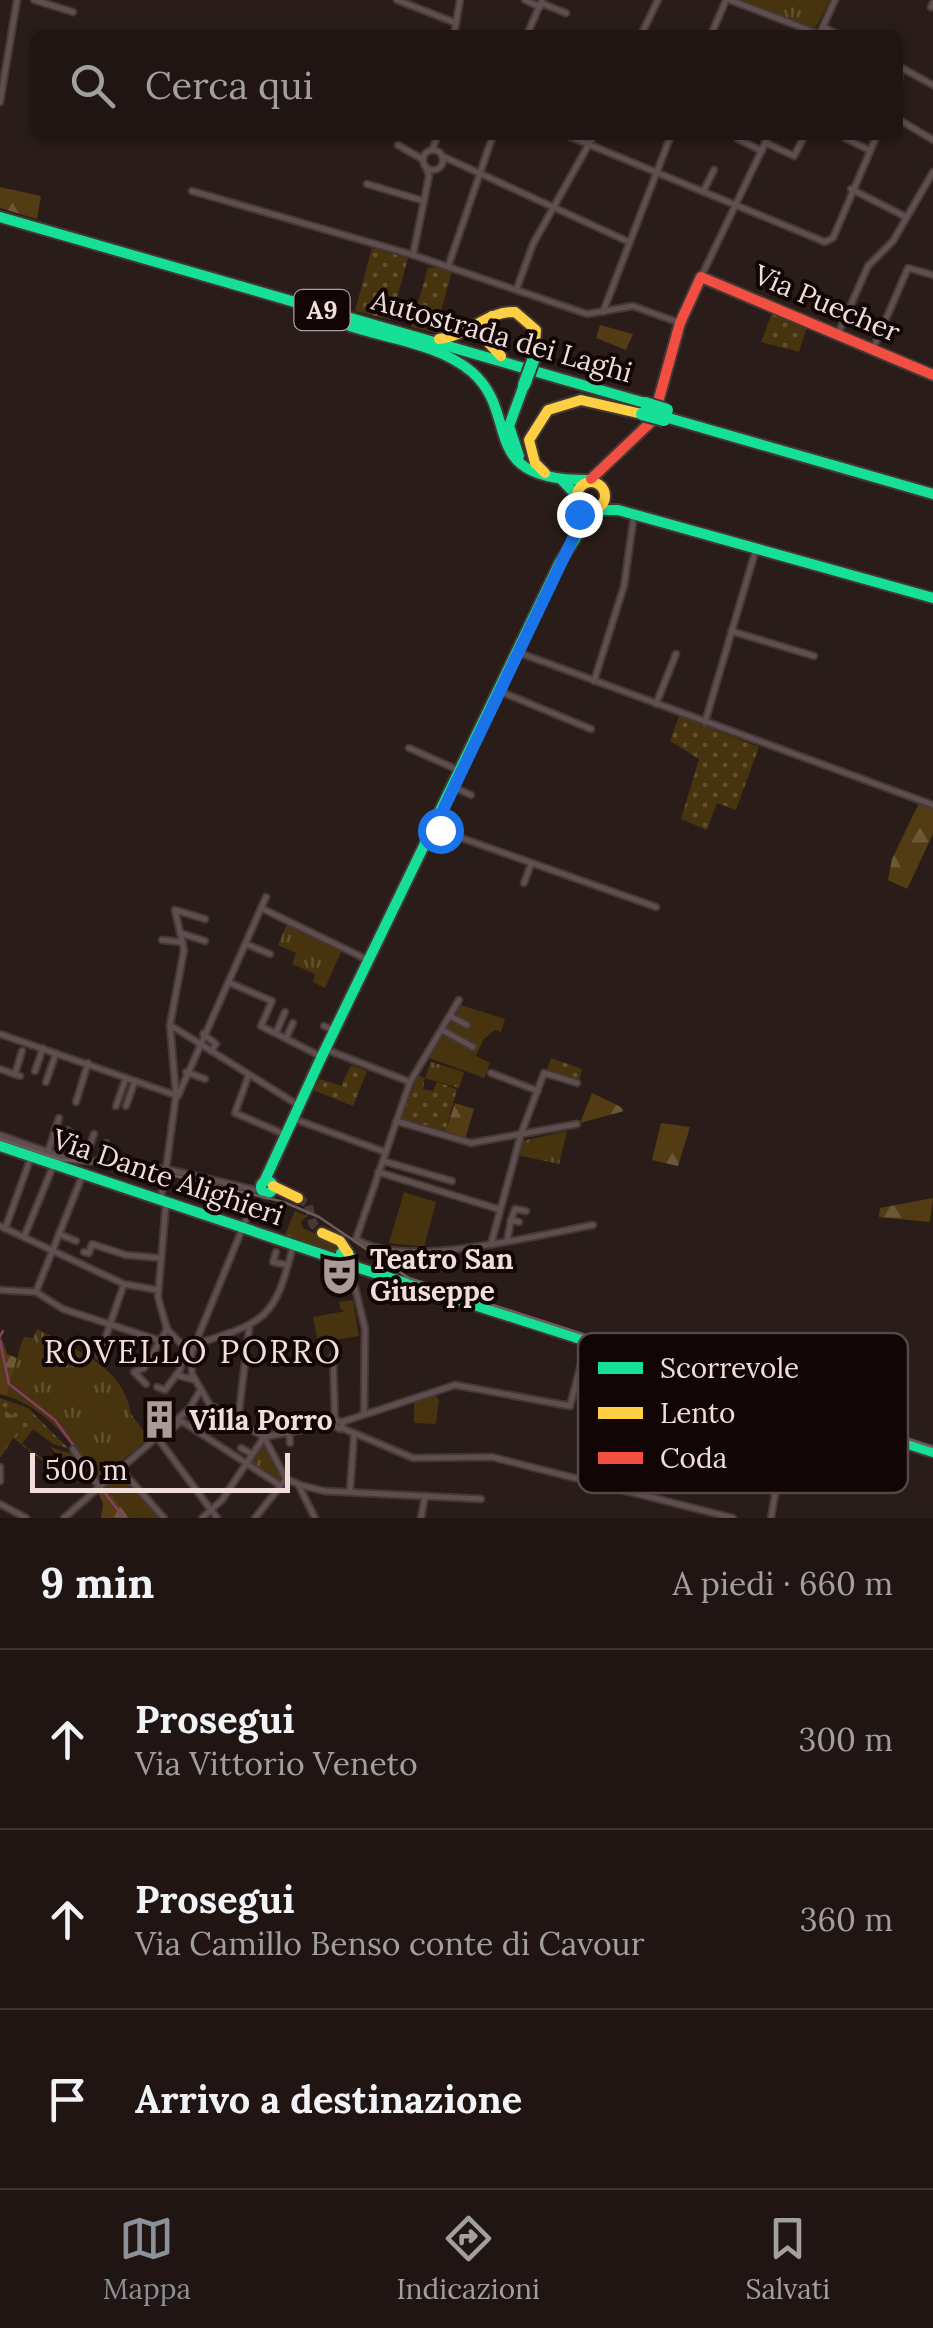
<!DOCTYPE html>
<html lang="it">
<meta charset="utf-8">
<style>
:root{--surface:#201512;--page:#281e1b;--text:#f1f3f6;--muted:#a29f9f;--line:#3d3432;--accent:#8c9099}
body{margin:0;font-family:Lora,serif;background:var(--page);color:var(--text)}
.scale{position:absolute;left:30px;bottom:25px;width:260px;box-sizing:border-box;padding-left:10px;border:5px solid #f1deda;border-top:0;font-size:28px;line-height:35px;white-space:nowrap;color:#f1deda;-webkit-text-stroke:8px #110605;paint-order:stroke}
.stop{position:absolute;width:30px;height:30px;margin:-22px;border:8px solid #1a73e8;border-radius:50%;background:#fff}
.stop.end{background:#1a73e8;border-color:#fff;box-shadow:0 2px 10px #0008}
.list{margin:0;padding:0;list-style:none}
h2{display:flex;justify-content:space-between;align-items:center;height:130px;margin:0;padding:0 40px;font-size:42px}
h2 small{font-size:32px;font-weight:400;color:var(--muted)}
.list li{display:grid;grid-template-columns:65px 1fr auto;gap:30px;align-items:center;box-sizing:border-box;height:180px;padding:0 40px;border-top:2px solid var(--line)}
.list b{display:block;font-size:38px;white-space:nowrap}
.list p{margin:0;font-size:32px;white-space:nowrap;color:var(--muted)}
.list em{font-size:32px;font-style:normal;color:var(--muted)}
.icon{flex:none;width:55px;height:55px;fill:none;stroke:currentColor;stroke-width:2;stroke-linecap:round;stroke-linejoin:round}
.map{position:relative;flex:none;width:933px;height:1518px;overflow:hidden}
.search{position:absolute;background:var(--surface);box-shadow:0 2px 8px #0004;left:30px;right:30px;top:30px;height:110px;display:flex;align-items:center;gap:25px;box-sizing:border-box;padding:0 35px;border-radius:15px;color:var(--muted);font-size:38px}
.sheet{height:670px;background:var(--surface)}
nav{display:flex;justify-content:space-around;align-items:center;box-sizing:border-box;height:140px;border-top:2px solid var(--line);background:var(--surface);font-size:28px;color:var(--muted)}
nav a{display:grid;justify-items:center;gap:5px}
nav .on{color:var(--accent)}
.map>svg:first-child{display:block}
.grass{fill:url(#grass-dots)}
.forest{fill:url(#forest-firs)}
.cemetery{fill:url(#cemetery-stones)}
.park{fill:url(#park-tufts)}
.garden{fill:#47340f}
.lines{fill:none;stroke-linecap:round;stroke-linejoin:round}
.stream{stroke:#853e65;stroke-width:2.5}
.secondary-tunnel{stroke:#483935;stroke-width:9;stroke-dasharray:9 4.5;stroke-linecap:butt}
.street-casing{stroke:#443835;stroke-width:9}
.fast-casing{stroke:#443835;stroke-width:14}
.slow-casing{stroke:#443835;stroke-width:14}
.jam-casing{stroke:#443835;stroke-width:14}
.street{stroke:#604d4f;stroke-width:5}
.fast{stroke:#16e098;stroke-width:10}
.slow{stroke:#ffcf43;stroke-width:10}
.jam{stroke:#f24e42;stroke-width:10}
.rail{stroke:#6b5c5b;stroke-width:2.5}
.fast-bridge-casing{stroke:#443835;stroke-width:16;stroke-linecap:butt}
.fast-bridge{stroke:#16e098;stroke-width:12}
.route{stroke:#1a73e8;stroke-width:12}
.labels{text-anchor:middle;dominant-baseline:central;stroke-width:8;stroke-linejoin:round;paint-order:stroke}
.shield{fill:#110605;stroke:#ae9d9a;stroke-width:2.5}
.shield-label{font-size:25px;font-weight:bold;fill:#f1deda}
.street-label{font-size:28px;fill:#f1deda;stroke:#110605}
.poi-label{font-size:28px;font-weight:bold;fill:#f1deda;stroke:#110605;text-anchor:start}
.quarter-label{font-size:32px;letter-spacing:2.5px;fill:#f1deda;stroke:#110605}
.key{fill:#110605;stroke:#544745;stroke-width:2.5}
.key-label{font-size:28px;fill:#f1deda}
</style>
<div class="map">
<svg width="933" height="1518" viewBox="0 0 933 1518">
<defs>
<pattern id="grass-dots" width="8" height="8" patternUnits="userSpaceOnUse" patternTransform="scale(2.5)"><rect width="8" height="8" fill="#47340f"/><path d="M2 2h.1M6 6h.1" fill="none" stroke="#625131" stroke-width="1.8" stroke-linecap="round"/></pattern>
<pattern id="forest-firs" width="22" height="20" patternUnits="userSpaceOnUse" patternTransform="scale(2.5)"><rect width="22" height="20" fill="#533c13"/><path d="M5 1l3.5 6h-7zM16 11l3.5 6h-7z" fill="#6c5835"/></pattern>
<pattern id="cemetery-stones" width="16" height="16" patternUnits="userSpaceOnUse" patternTransform="scale(2.5)"><rect width="16" height="16" fill="#47340f"/><path d="M2 7V4a2 2 0 0 1 4 0v3zM10 15v-3a2 2 0 0 1 4 0v3z" fill="#625131"/></pattern>
<pattern id="park-tufts" width="24" height="20" patternUnits="userSpaceOnUse" patternTransform="scale(2.5)"><rect width="24" height="20" fill="#47340f"/><path d="M3 7l-1-3M5 7V3M7 7l1-3M15 17l-1-3M17 17v-4M19 17l1-3" fill="none" stroke="#625131"/></pattern>
</defs>
<rect width="100%" height="100%" fill="#2a1c18"/>
<g class="grass">
<path d="M372,248L408,258L391,320L355,311Z"/>
<path d="M438,267L452,271L435,333L411,327L428,268Z"/>
<path d="M774,308L807,327L799,352L761,342Z"/>
<path d="M679,716L759,747L736,810L717,803L707,830L681,819L699,759L670,741Z"/>
<path d="M551,1058L582,1069L579,1082L546,1072Z"/>
<path d="M351,1065L367,1071L353,1106L313,1090L320,1079L341,1086Z"/>
<path d="M418,1075L425,1078L423,1089L433,1091L437,1082L457,1089L445,1133L401,1119Z"/>
<path d="M0,1398L28,1408L69,1449L53,1444L33,1429L22,1444L56,1468L62,1459L50,1447L72,1454L83,1469L73,1484L13,1438L23,1423L0,1407Z"/>
</g>
<g class="forest">
<path d="M0,187L41,196L37,219L0,208Z"/>
<path d="M600,325L633,334L626,350L596,338Z"/>
<path d="M919,803L933,808V834L907,889L888,880L892,859Z"/>
<path d="M592,1093L621,1107L624,1111L580,1123Z"/>
<path d="M455,1103L474,1109L465,1139L445,1133Z"/>
<path d="M661,1123L690,1127L678,1166L652,1160Z"/>
<path d="M933,1198L930,1222L879,1217L880,1208Z"/>
<path d="M0,1333L7,1354L17,1358L7,1396L0,1394Z"/>
<path d="M104,1484L129,1518H101L103,1504L97,1490Z"/>
</g>
<path class="cemetery" d="M0,1407L23,1423L0,1458Z"/>
<g class="park">
<path d="M739,0H830L816,27H810Z"/>
<path d="M287,924L342,950L325,988L313,982L315,974L292,964L296,953L278,945Z"/>
<path d="M431,1062L464,1072L459,1088L425,1078Z"/>
<path d="M567,1131L559,1164L517,1155L522,1141Z"/>
<path d="M295,1211L307,1216L301,1222L303,1228L337,1244L339,1251L329,1252L284,1237Z"/>
<path d="M37,1329C79,1352 123,1366 131,1414L149,1438L97,1481C75,1447 47,1408 7,1396L21,1344L24,1337L33,1338Z"/>
<path d="M264,1442L283,1477L278,1481L248,1466Z"/>
</g>
<g class="garden">
<path d="M461,1005L505,1019L501,1032L495,1030L484,1039L476,1056L490,1063L484,1078L429,1058Z"/>
<path d="M404,1192L436,1202L424,1247L389,1243Z"/>
<path d="M353,1300L359,1336L318,1343L313,1317L346,1311L341,1310L339,1302Z"/>
<path d="M434,1394L439,1400L436,1424L414,1423V1403Z"/>
<path d="M116,1473L121,1475L160,1518H129L105,1484Z"/>
</g>
<g class="lines">
<g class="stream">
<path d="M0,1336L3,1331"/>
<path d="M0,1341L9,1384L55,1420L98,1479"/>
<path d="M101,1488L124,1518"/>
</g>
<path class="secondary-tunnel" d="M298,1198L308,1204L313,1224L322,1233"/>
<defs>
<g id="street">
<path d="M34,0L73,12"/>
<path d="M397,0L456,23"/>
<path d="M525,0L540,7"/>
<path d="M730,0L819,34"/>
<path d="M541,3L566,13"/>
<path d="M931,7L933,3"/>
<path d="M823,27L839,35"/>
<path d="M820,33L835,0"/>
<path d="M454,35L460,0"/>
<path d="M527,35L542,0"/>
<path d="M641,35L658,0"/>
<path d="M711,35L726,0"/>
<path d="M898,66L933,85"/>
<path d="M898,90L900,68"/>
<path d="M0,102L17,0"/>
<path d="M898,119L933,140"/>
<path d="M566,135L825,242L833,238L877,135"/>
<path d="M740,135L738,139L762,151"/>
<path d="M845,138L869,150"/>
<path d="M766,143L794,156L805,135"/>
<path d="M398,145L422,159"/>
<path d="M432,150L438,135"/>
<circle cx="433" cy="160" r="10"/>
<path d="M442,156L629,242"/>
<path d="M367,184L424,201"/>
<path d="M851,189L906,217"/>
<path d="M192,191L413,255L587,314L633,306L680,323"/>
<path d="M703,192L714,170"/>
<path d="M413,255L429,176L426,167"/>
<path d="M448,267L493,135"/>
<path d="M701,277L769,135"/>
<path d="M517,288L533,244L594,135"/>
<path d="M603,312L671,135"/>
<path d="M838,334L868,266L893,241L933,172"/>
<path d="M873,349L908,268L933,275"/>
<path d="M731,631L814,656"/>
<path d="M517,652L933,805"/>
<path d="M594,681L624,586L634,515"/>
<path d="M499,691L591,729"/>
<path d="M656,704L676,654"/>
<path d="M705,722L756,549"/>
<path d="M409,748L458,770"/>
<path d="M453,787L471,795"/>
<path d="M439,830L656,907"/>
<path d="M524,883L531,864"/>
<path d="M261,908L366,959"/>
<path d="M180,933L205,941"/>
<path d="M162,940L182,942"/>
<path d="M246,944L270,954"/>
<path d="M230,983L272,1001L261,1026L320,1056"/>
<path d="M459,1000L410,1082L356,1239C404,1270 537,1235 593,1225"/>
<path d="M450,1016L467,1025"/>
<path d="M170,1025L298,1105"/>
<path d="M324,1026L335,1031"/>
<path d="M442,1030L473,1047"/>
<path d="M276,1033L285,1012"/>
<path d="M0,1034L178,1096L266,897"/>
<path d="M203,1034L216,1044L211,1051"/>
<path d="M286,1038L293,1023"/>
<path d="M330,1051L410,1082"/>
<path d="M0,1069L20,1076"/>
<path d="M35,1071L43,1048"/>
<path d="M186,1072L205,1079"/>
<path d="M491,1073L538,1091"/>
<path d="M15,1074L22,1051"/>
<path d="M248,1077L235,1113L286,1135"/>
<path d="M46,1082L56,1053"/>
<path d="M76,1102L88,1063"/>
<path d="M116,1106L126,1078"/>
<path d="M126,1106L135,1081"/>
<path d="M294,1119L385,1152"/>
<path d="M396,1121L471,1143L577,1124"/>
<path d="M0,1135L68,1159L166,1169L264,1192"/>
<path d="M48,1152L59,1118"/>
<path d="M59,1156L68,1130"/>
<path d="M85,1160L94,1134"/>
<path d="M383,1161L452,1181"/>
<path d="M99,1162L106,1143"/>
<path d="M166,1169L176,1095L170,1025L184,950L175,910L205,919"/>
<path d="M378,1172L498,1209"/>
<path d="M161,1198L164,1179"/>
<path d="M166,1203L158,1297L167,1329L191,1354L192,1374L210,1405L264,1437L286,1479L298,1484L315,1518"/>
<path d="M511,1220L515,1209L526,1211"/>
<path d="M0,1226L124,1284L158,1290"/>
<path d="M5,1229L31,1157"/>
<path d="M59,1234L76,1241"/>
<path d="M24,1237L54,1164"/>
<path d="M507,1241L511,1220L519,1222"/>
<path d="M491,1244L521,1134L544,1073L577,1083"/>
<path d="M84,1252L89,1253L92,1244L126,1255L160,1258"/>
<path d="M276,1252L273,1262L288,1265"/>
<path d="M350,1266L365,1329L364,1414"/>
<path d="M0,1290L36,1292L63,1309L158,1340"/>
<path d="M36,1292L83,1174"/>
<path d="M196,1344C266,1322 275,1319 293,1246"/>
<path d="M191,1354L252,1205"/>
<path d="M99,1356L124,1284"/>
<path d="M333,1356L335,1421"/>
<path d="M176,1375L195,1380"/>
<path d="M146,1384L134,1372L144,1368L167,1329"/>
<path d="M157,1387L165,1390L180,1370L184,1352"/>
<path d="M737,1390L731,1422L762,1428"/>
<path d="M180,1420L278,1484"/>
<path d="M238,1420L249,1329"/>
<path d="M336,1420L343,1423L340,1429L334,1426Z"/>
<path d="M181,1421L159,1440L217,1518"/>
<path d="M342,1422L455,1385L570,1406L587,1341"/>
<path d="M342,1428L413,1458L492,1457L733,1518"/>
<path d="M289,1431L290,1443"/>
<path d="M264,1437L334,1424"/>
<path d="M241,1448L252,1454"/>
<path d="M73,1449L98,1485"/>
<path d="M0,1467V1481"/>
<path d="M116,1471L124,1473L164,1518"/>
<path d="M300,1485L324,1491L481,1499"/>
<path d="M350,1491L354,1434"/>
<path d="M0,1504L26,1518"/>
<path d="M64,1518L189,1409L200,1391"/>
<path d="M202,1518L222,1500L264,1437"/>
<path d="M255,1518L286,1479"/>
<path d="M421,1518L425,1496"/>
<path d="M771,1518L790,1407"/>
</g>
<g id="fast">
<path d="M0,217L645,403"/>
<path d="M350,326C389,339 439,344 472,372C522,416 475,481 589,480"/>
<path d="M665,417L933,494"/>
<path d="M519,456L509,426L524,385"/>
<path d="M561,479L579,498"/>
<path d="M595,510H618L933,598"/>
<path d="M435,821L560,562L592,513"/>
<path d="M321,1058L433,827"/>
<path d="M0,1146L339,1260"/>
<circle cx="267" cy="1187" r="6"/>
<path d="M264,1182L321,1058"/>
<path d="M341,1253H348L356,1267L933,1452"/>
</g>
<g id="slow">
<path d="M492,316L485,339L501,356"/>
<path d="M439,339C468,336 486,311 515,312L536,330L534,358"/>
<path d="M545,473L535,463L529,440L548,410L581,400L642,414"/>
<circle cx="591" cy="496" r="14"/>
<path d="M440,821L443,827L435,830L434,823Z"/>
<path d="M273,1186L298,1198"/>
<path d="M322,1233L340,1241L348,1253"/>
</g>
<path id="jam" d="M591,479L653,420L680,323L701,277L933,375"/>
</defs>
<use href="#street" class="street-casing"/>
<use href="#fast" class="fast-casing"/>
<use href="#slow" class="slow-casing"/>
<use href="#jam" class="jam-casing"/>
<use href="#street" class="street"/>
<use href="#fast" class="fast"/>
<use href="#slow" class="slow"/>
<use href="#jam" class="jam"/>
<path class="rail" d="M0,1139L62,1160L138,1167L284,1202L319,1217L409,1278L933,1447"/>
<defs>
<g id="fast-bridge">
<path d="M524,385L534,358"/>
<path d="M645,403L667,410"/>
<path d="M642,414L664,420"/>
</g>
</defs>
<use href="#fast-bridge" class="fast-bridge-casing"/>
<use href="#fast-bridge" class="fast-bridge"/>
</g>
<g class="lines">
<path class="route" d="M440,830L444,808L576,532L579,514"/>
</g>
<defs>
<symbol id="theatre-bare" viewBox="-9 -9 18 18"><path d="M-5-5.5Q0-4 5-5.5V0Q5 5 0 6Q-5 5-5 0ZM-3.3-2.5H-1v1.5H-3.3ZM1-2.5H3.3v1.5H1ZM-2.8 1Q0 5.5 2.8 1Z" fill="#ab9a96" stroke="#110605" stroke-width="2.5" paint-order="stroke"/></symbol>
<symbol id="building-bare" viewBox="-9 -9 18 18"><path d="M-4-6H4V6H1V3H-1V6H-4ZM-2.5-4.3h1.7v1.8h-1.7ZM.8-4.3h1.7v1.8H.8ZM-2.5-1h1.7V.8h-1.7ZM.8-1h1.7V.8H.8Z" fill="#ab9a96" stroke="#110605" stroke-width="2.5" paint-order="stroke"/></symbol>
</defs>
<g fill-rule="evenodd">
<use href="#theatre-bare" x="312" y="1248" width="55" height="55"/>
<use href="#building-bare" x="132" y="1392" width="55" height="55"/>
</g>
<g class="labels">
<rect class="shield" x="294.5" y="290" width="55" height="40" rx="8"/>
<g class="shield-label">
<text x="322" y="310">A9</text>
</g>
<g class="street-label">
<text transform="translate(827 303) rotate(23)">Via Puecher</text>
<text transform="translate(502 336) rotate(16)">Autostrada dei Laghi</text>
<text transform="translate(168 1177) rotate(19)">Via Dante Alighieri</text>
</g>
<g class="poi-label">
<text x="370" y="1259">Teatro San<tspan x="370" dy="32">Giuseppe</tspan></text>
<text x="189" y="1420">Villa Porro</text>
</g>
<g class="quarter-label">
<text x="193" y="1351">ROVELLO PORRO</text>
</g>
</g>
<rect x="578" y="1333" width="330" height="160" rx="15" class="key"/>
<rect x="598" y="1362" width="45" height="12" fill="#16e098"/>
<rect x="598" y="1407" width="45" height="12" fill="#ffcf43"/>
<rect x="598" y="1452" width="45" height="12" fill="#f24e42"/>
<g class="key-label">
<text x="660" y="1378">Scorrevole</text>
<text x="660" y="1423">Lento</text>
<text x="660" y="1468">Coda</text>
</g>
</svg>
<div class="scale">500 m</div>
<div class="stop" style="left:440px;top:830px"></div>
<div class="stop end" style="left:579px;top:514px"></div>
<div class="search"><svg class="icon" aria-label="search" viewBox="0 0 24 24"><circle cx="10" cy="10" r="6"/><path d="M15 15l6 6"/></svg>Cerca qui</div>
</div>
<section class="sheet">
<h2>9 min<small>A piedi · 660 m</small></h2>
<ul class="list">
<li><svg class="icon" aria-label="ahead" viewBox="0 0 24 24"><path d="M12 20V5M6 11l6-6 6 6"/></svg><div><b>Prosegui</b><p>Via Vittorio Veneto</p></div><em>300 m</em></li>
<li><svg class="icon" aria-label="ahead" viewBox="0 0 24 24"><path d="M12 20V5M6 11l6-6 6 6"/></svg><div><b>Prosegui</b><p>Via Camillo Benso conte di Cavour</p></div><em>360 m</em></li>
<li><svg class="icon" aria-label="arrive" viewBox="0 0 24 24"><path d="M6 21V4h12l-3 4 3 4H6"/></svg><div><b>Arrivo a destinazione</b></div></li>
</ul>
</section>
<nav>
<a class="on"><svg class="icon" aria-label="map" viewBox="0 0 24 24"><path d="M3 6l6-2 6 2 6-2v14l-6 2-6-2-6 2zM9 4v14M15 6v14"/></svg>Mappa</a>
<a><svg class="icon" aria-label="directions" viewBox="0 0 24 24"><path d="M12 3l9 9-9 9-9-9zM9 14v-3h6M13 9l2 2-2 2"/></svg>Indicazioni</a>
<a><svg class="icon" aria-label="saved" viewBox="0 0 24 24"><path d="M7 4h10v16l-5-4-5 4z"/></svg>Salvati</a>
</nav>
